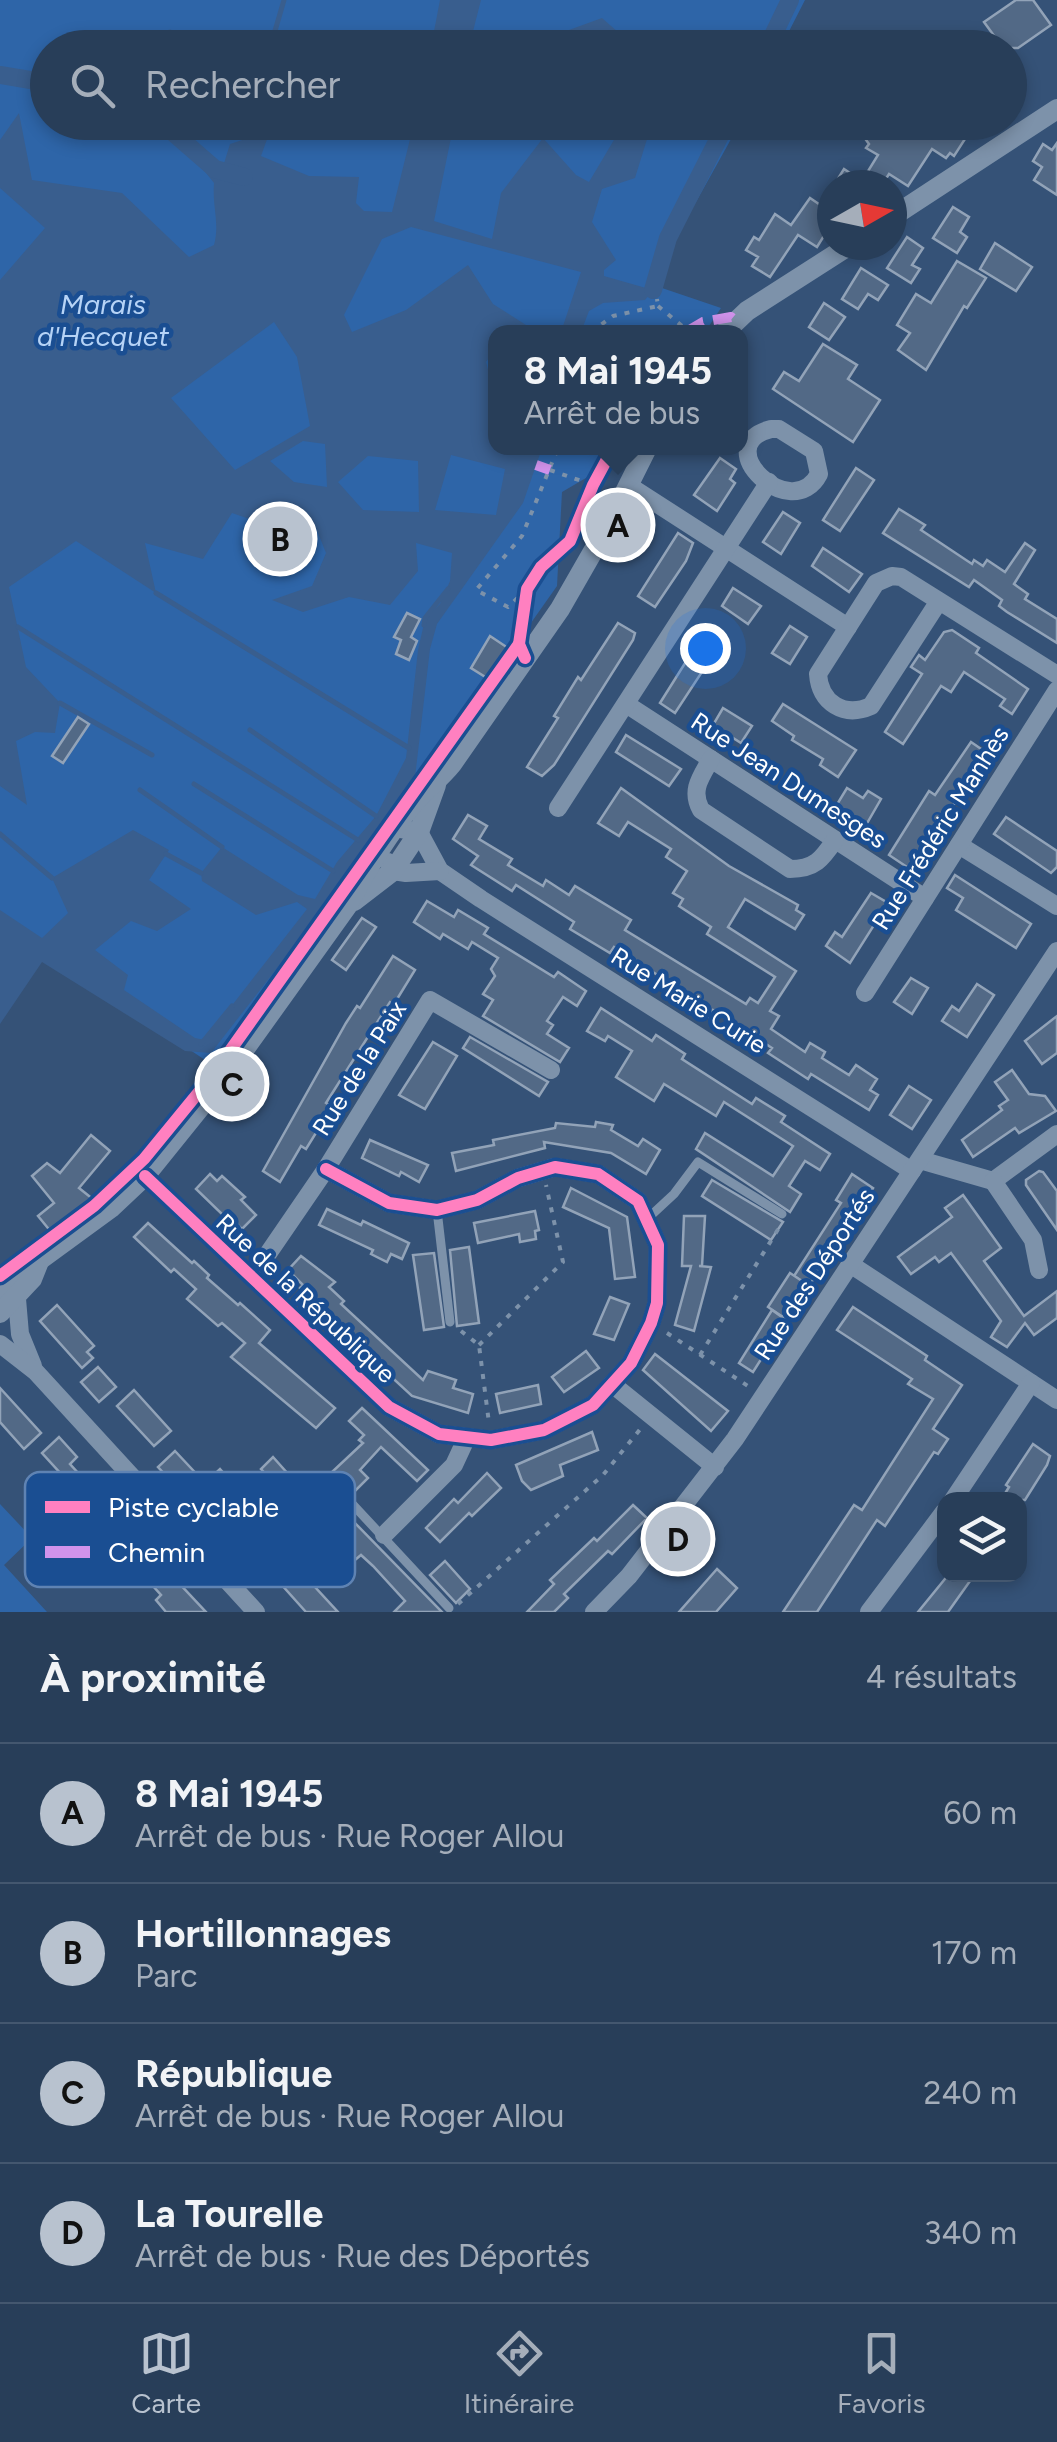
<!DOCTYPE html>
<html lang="fr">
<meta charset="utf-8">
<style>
:root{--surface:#283e59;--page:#30455f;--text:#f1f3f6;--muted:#a5aeba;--line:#44576f;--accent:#b8c2cf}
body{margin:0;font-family:Figtree,sans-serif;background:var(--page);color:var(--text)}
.controls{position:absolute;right:30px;bottom:30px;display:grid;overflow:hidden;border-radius:20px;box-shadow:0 5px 15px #0003}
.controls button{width:90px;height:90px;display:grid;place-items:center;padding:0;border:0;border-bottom:2px solid var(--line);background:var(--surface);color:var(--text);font:50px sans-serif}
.compass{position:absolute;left:817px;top:170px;width:90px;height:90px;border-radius:50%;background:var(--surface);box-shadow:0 5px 15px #0003;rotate:81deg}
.you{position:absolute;left:705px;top:648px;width:35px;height:35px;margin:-25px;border:8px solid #fff;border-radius:50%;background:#1a73e8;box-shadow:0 0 0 15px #1a73e833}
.badge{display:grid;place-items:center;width:65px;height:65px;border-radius:50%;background:var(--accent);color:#111;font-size:32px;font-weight:700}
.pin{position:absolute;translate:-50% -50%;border:5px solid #fff;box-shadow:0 2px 10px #0006}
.popup{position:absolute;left:488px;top:325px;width:260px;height:130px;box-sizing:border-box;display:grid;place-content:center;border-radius:20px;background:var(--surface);filter:drop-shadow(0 2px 8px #0005);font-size:32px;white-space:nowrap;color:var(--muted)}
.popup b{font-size:38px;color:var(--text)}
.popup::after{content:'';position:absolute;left:50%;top:100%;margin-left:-20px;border:20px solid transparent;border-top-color:var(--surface)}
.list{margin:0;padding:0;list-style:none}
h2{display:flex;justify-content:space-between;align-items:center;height:130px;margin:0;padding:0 40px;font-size:42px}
h2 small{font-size:32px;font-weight:400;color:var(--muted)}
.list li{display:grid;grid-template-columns:65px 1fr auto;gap:30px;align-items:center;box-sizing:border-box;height:140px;padding:0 40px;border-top:2px solid var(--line)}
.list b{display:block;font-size:38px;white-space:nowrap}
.list p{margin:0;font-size:32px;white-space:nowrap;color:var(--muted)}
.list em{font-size:32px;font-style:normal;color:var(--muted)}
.icon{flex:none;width:55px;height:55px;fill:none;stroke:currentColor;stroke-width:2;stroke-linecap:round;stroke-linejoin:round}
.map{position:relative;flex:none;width:1057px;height:1612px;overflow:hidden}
.search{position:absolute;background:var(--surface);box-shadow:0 5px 15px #0003;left:30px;right:30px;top:30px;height:110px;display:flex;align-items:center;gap:25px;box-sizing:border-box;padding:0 35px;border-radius:55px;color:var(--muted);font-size:38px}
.sheet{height:690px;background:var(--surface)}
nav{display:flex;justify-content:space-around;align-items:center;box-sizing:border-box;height:140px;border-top:2px solid var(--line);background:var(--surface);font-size:28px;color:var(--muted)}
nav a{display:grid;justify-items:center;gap:5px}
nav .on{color:var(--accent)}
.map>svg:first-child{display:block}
.green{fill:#2e65a8}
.water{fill:#395e8e;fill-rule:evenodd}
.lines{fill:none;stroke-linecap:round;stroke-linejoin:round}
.stream{stroke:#395e8e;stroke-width:5}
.canal{stroke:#395e8e;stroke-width:18}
.building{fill:#526986;stroke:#92a3b8;stroke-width:2.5}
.path{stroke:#7d92aa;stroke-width:4;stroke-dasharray:5 8;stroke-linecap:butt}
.service{stroke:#7d92aa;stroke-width:9}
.minor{stroke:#7d92aa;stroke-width:18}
.tertiary{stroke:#7d92aa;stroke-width:20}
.quiet{stroke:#d193ec;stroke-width:10;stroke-dasharray:20 10;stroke-linecap:butt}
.cycleway-casing{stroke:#1a4e92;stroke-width:19}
.cycleway{stroke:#ff80c0;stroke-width:12}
.labels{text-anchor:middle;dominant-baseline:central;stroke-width:9;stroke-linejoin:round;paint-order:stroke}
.street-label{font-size:25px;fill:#fff;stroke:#1a4e92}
.water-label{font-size:28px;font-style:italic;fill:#b6d3f6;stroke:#1a4e92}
.key{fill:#1a4e92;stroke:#5f83b3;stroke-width:2.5}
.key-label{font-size:28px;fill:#fff}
</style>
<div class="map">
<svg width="1057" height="1612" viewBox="0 0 1057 1612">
<rect width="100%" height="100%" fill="#355277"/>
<g class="green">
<path d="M0,0H805L781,47L48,48V122L740,123L677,236L662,288L721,308L705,332H496V448H631L627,454L562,492L557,586L217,1068L42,951L0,999Z"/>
<path d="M0,1504L32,1538L4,1565L47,1612H0Z"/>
</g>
<g class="water">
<path d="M440,0H481L469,47H431Z"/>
<path d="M602,18L635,47H557L558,34Z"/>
<path d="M19,113L32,180L122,193L189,257L214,245C220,223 212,207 214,183L202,168L151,123H163L221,173L230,144L270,131L261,156L309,176L359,177L356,203L364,211L392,212L414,123H454L434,221L492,239L501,193L543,138L576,175L589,182L624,123H652L635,178L602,189L592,222L616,260L604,270V276L653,290L645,300L603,303L589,311L581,332H561L581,272L411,227L382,239L344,315L352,332L406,310L468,265L493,304L537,332H496L495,349L486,362L492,384L495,386L496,448H542L523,503L437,624L430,649L414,786L372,846L211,1053L185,1051L42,962L0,1024V910L42,938L68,913L52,878L133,830L169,850L149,880L191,909L157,931L131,921L95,950L128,975L124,990L195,1038L205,1040L307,909L297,902L256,915L202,881L201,873L222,847L298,895L315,899L337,862L376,816L406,758L418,650L425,619L440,604L450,581L452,553L416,543L418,571L390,605L349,597L303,612L272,600L312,586L326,553L316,528L285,531L232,513L203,559L145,543L156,593L76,541L9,587L26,667L60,703L55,733L35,732L16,741L27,805L0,786V280L45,228L0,188V140ZM274,322L297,357L310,426L235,470L171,398ZM303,441L325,444L327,487L294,482L270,461ZM451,455L505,469L496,515L435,510ZM368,456L418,461L419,512L363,510L338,482Z"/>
</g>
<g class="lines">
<g class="stream">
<path d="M166,48L170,32"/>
<path d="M270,48L284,0"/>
<path d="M249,122L252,137"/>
<path d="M156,593L409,748"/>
<path d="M424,625L425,618L448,589"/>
<path d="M18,627L358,840"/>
<path d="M60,703L152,755"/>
<path d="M250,730L376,816"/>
<path d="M194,784L333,871"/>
<path d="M140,790L222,847"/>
<path d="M0,834L52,878"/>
<path d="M166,854L201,873"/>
<path d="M201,1044L232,1006"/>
</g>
<g class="canal">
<path d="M767,48L790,0"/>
<path d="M0,75L48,83"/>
<path d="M161,122L215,169L244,177"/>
<path d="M653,290L668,238L727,122"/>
</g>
</g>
<g class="building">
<path d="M1016,0H1033L1051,25L1018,48H1003L984,22Z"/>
<path d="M853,122H860L876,133L881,122H976L954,156L950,153L946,158L932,149L908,186L889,174L882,185H834L844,169L862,181L878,155L866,148L869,144Z"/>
<path d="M1057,143V195L1034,180L1042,167L1033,161L1043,144L1052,150Z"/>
<path d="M810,198L832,213V223L817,247L798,235L770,277L752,266L758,257L746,250L754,237L759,240L775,214L791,225Z"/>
<path d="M953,207L969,217L960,232L967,237L957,253L933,238Z"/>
<path d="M907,237L923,248L912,265L920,269L911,283L887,268Z"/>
<path d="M995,243L1032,267L1016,291L980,269Z"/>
<path d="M957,261L986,278L967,308L964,306L926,370L898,350L910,333L897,325L916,294L931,303Z"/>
<path d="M861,268L888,285L878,300L868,294L858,309L842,299Z"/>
<path d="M824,303L845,317L829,340L809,327Z"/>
<path d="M823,344L857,365L848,379L880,400L853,442L773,389L784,372L799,381Z"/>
<path d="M720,458L736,469L730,479L735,483L717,511L694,495Z"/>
<path d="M856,468L874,480L840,531L823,520Z"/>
<path d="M899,509L925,525L921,530L972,564L974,560L983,566L987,560L1005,572L1025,543L1035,550L1014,584L1028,594L1025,599L1057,619V643L1007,612L999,606L1002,600L974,580L969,587L883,533Z"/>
<path d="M783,512L800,523L781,554L763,542Z"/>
<path d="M678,533L693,543L686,561L655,607L638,596Z"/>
<path d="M823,548L862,574L849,592L812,566Z"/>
<path d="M733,588L761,606L748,624L722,606Z"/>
<path d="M407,613L420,619L411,637L417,641L409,660L396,654L401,640L394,637Z"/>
<path d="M618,623L635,633L633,640L554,765L542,776L527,767L558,718L554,716L578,677L581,680Z"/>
<path d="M790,626L807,637L790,664L772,653Z"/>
<path d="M952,630L979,648L976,653L1028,689L1012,714L1000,706L1005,699L964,672L951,692L941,686L903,744L885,732L922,674L911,667L919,655L925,660L944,632Z"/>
<path d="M704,633L721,643L675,713L660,703Z"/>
<path d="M490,636L508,648L487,678L471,668Z"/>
<path d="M783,704L856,750L838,777L820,765L823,759L792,740L794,736L772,721Z"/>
<path d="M723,708L752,726L741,743L713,725Z"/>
<path d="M78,717L89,724L63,763L52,756Z"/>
<path d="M626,735L681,769L669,786L616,752Z"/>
<path d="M971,742L987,753L985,759L910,869L889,855L929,791L935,795Z"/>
<path d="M621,788L729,866L798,905L796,910L804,915L795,929L745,899L728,927L796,971L770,1011L779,1016L771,1029L805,1052L810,1043L825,1052L822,1058L849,1075L856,1065L877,1079L870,1090L878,1095L869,1110L811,1074L808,1079L768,1053L772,1048L713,1010L709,1017L669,990L673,985L614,947L610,953L570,929L574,922L516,885L512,891L471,865L478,856L453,839L468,815L487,826L479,839L512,859L508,865L543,886L546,880L569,895L575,886L631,920L625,930L746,1004L750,998L758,1003L775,977L707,934L711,927L679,906L683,899L673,893L687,871L666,857L671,849L628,822L619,836L598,823Z"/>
<path d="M847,788L863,798L868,791L881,799L866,825L836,806Z"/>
<path d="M1006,817L1057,851V867L1051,873L994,834Z"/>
<path d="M955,875L1031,924L1016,948L956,910L963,898L947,888Z"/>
<path d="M871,893L888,903L850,963L826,946L835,932L842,937Z"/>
<path d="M427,901L454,917L458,910L488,928L484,934L554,977L558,972L586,991L577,1006L563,997L547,1021L553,1025L547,1034L569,1048L560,1062L483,1016L493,1000L483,994L495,976L491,969L498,958L472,942L468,949L443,934L440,939L414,922Z"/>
<path d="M362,918L376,927L346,970L332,960Z"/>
<path d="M393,956L415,970L394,1004L390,1002L326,1103L332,1107L306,1149L301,1146L280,1182L263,1171L346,1023L357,1006L360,1008Z"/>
<path d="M911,978L928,988L912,1014L894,1002Z"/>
<path d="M977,984L994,995L967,1037L942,1021L952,1006L959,1011Z"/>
<path d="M601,1008L652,1041L656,1035L685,1054L682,1059L752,1104L756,1098L785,1116L781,1122L830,1154L820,1170L805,1161L789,1186L801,1194L790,1212L696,1149L705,1133L773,1176L793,1146L724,1102L716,1116L664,1084L654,1101L616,1077L632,1051L608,1036L605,1041L587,1031Z"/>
<path d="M1057,1016V1053L1042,1064L1025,1041Z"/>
<path d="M470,1037L548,1082L539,1096L463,1048Z"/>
<path d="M433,1042L457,1056L425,1109L399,1095Z"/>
<path d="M1012,1070L1029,1094L1045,1096L1056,1111L1019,1133L1015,1128L973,1157L962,1140L1002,1110L999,1106L1008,1100L995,1082Z"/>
<path d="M909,1086L931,1100L912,1129L890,1115Z"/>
<path d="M596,1122L613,1125L611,1130L638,1146L643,1139L660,1150L646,1174L611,1153L544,1142L545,1148L456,1171L452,1153L494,1145L493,1140L555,1128L556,1123L595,1127Z"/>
<path d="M91,1135L110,1151L79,1188L94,1200L52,1233L38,1216L54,1203L32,1176L47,1163L60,1173Z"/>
<path d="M370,1140L428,1165L419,1182L401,1172L399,1176L362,1158Z"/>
<path d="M1039,1171L1043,1172L1057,1191V1230L1026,1185V1180Z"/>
<path d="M210,1174L217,1181L222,1176L245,1197L241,1200L256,1215L242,1229L227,1215L225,1217L196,1189Z"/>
<path d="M852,1174L873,1188L809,1286L794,1276L841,1203L836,1200Z"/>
<path d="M712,1180L783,1222L771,1240L702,1196Z"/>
<path d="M571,1188L627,1217L635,1277L615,1279L609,1228L563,1207Z"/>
<path d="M963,1195L1001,1248L984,1261L1024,1316L1057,1291V1318L1034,1335L1025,1323L1007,1347L991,1337L1001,1321L951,1253L939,1262L935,1257L911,1274L898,1257L952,1217L945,1208Z"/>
<path d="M327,1209L361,1225L363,1221L409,1243L402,1259L391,1254L387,1262L371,1254L373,1250L319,1225Z"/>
<path d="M535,1211L539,1230L535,1231L536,1239L520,1242L519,1234L478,1243L474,1223Z"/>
<path d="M684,1216H705L702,1266H699L711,1267L694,1331L675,1325L691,1266H682Z"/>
<path d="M148,1223L192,1263L194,1261L209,1275L207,1278L238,1305L240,1303L270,1330L259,1343L335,1408L316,1428L231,1357L245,1343L222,1323L218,1326L187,1299L196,1289L174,1269L171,1272L134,1237Z"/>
<path d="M469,1247L479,1323L457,1326L450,1250Z"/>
<path d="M434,1253L444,1327L424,1330L413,1255Z"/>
<path d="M301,1256L335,1282L329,1287L344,1301L341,1304L423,1380L428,1371L456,1380L453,1388L473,1394L468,1413L412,1396L372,1359L328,1318L331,1315L300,1288L303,1285L288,1270Z"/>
<path d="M790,1273L805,1283L783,1317L768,1307Z"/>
<path d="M610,1297L629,1304L614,1340L594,1334Z"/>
<path d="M57,1305L94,1346L87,1352L93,1358L82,1368L40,1321Z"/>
<path d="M853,1307L927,1356L925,1360L962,1385L933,1429L948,1439L938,1454L934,1452L885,1526L877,1520L817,1612H783L854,1505L862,1510L933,1399L908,1384L912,1379L837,1330Z"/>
<path d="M772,1310L786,1320L753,1372L739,1363Z"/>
<path d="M586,1351L599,1368L564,1392L552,1377Z"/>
<path d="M655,1354L728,1411L711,1431L643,1370Z"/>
<path d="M98,1367L116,1387L99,1402L81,1382Z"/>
<path d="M538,1385L541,1404L500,1413L496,1394Z"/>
<path d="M0,1388L41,1433L24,1449L0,1422Z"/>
<path d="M134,1390L171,1431L154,1446L117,1406Z"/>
<path d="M362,1408L428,1470L417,1481L381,1447L360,1470L368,1478L353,1493L332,1472L363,1443L359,1440L364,1435L349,1421Z"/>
<path d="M592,1432L598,1450L560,1465L563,1476L531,1490L522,1481L516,1465Z"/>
<path d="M59,1437L77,1457L70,1464L118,1517L101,1533L64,1493L72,1486L42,1453Z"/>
<path d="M1033,1444L1050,1456L1047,1465L1025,1500H1001L1009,1487L1006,1485Z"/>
<path d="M175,1451L205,1483L220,1469L255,1509L231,1532L189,1486L181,1492L158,1467Z"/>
<path d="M273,1457L297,1484L285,1495L261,1469Z"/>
<path d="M487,1473L501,1488L472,1516L469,1513L440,1542L426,1528L454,1499L458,1503Z"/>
<path d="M322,1481L354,1522L442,1612H394L405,1601L373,1566L361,1555L355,1560L345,1548L339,1553L316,1527L327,1517L307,1494Z"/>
<path d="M633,1505L647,1518L612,1554L608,1551L564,1594L568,1598L554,1612H527L554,1584L550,1580L594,1538L597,1541Z"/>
<path d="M136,1521L155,1542L147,1549L206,1612H166L156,1600L161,1595L124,1554L132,1546L121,1535Z"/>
<path d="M268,1536L291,1561L338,1612H306L262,1563L253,1570L238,1553L253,1538L258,1544Z"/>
<path d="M445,1561L470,1589L456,1603L430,1575Z"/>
<path d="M717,1569L737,1588L716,1612H679Z"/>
<path d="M949,1574H975L948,1612H918Z"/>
</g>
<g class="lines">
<g class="path">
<path d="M658,306L688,331"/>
<path d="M591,332L613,316L658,306L657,299"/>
<path d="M550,470L593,485"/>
<path d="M527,589L508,607L476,590L522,536L558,448"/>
<path d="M461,1331L479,1345L489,1423"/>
<path d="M667,1333L751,1388"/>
<path d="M479,1345L563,1262L546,1185"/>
<path d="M700,1355L782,1223"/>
<path d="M458,1604L603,1475L642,1427"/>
</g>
<g class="service">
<path d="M437,1210L450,1322"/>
<path d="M646,1220L674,1194L698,1162L782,1214"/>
<path d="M330,1480L449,1608"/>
</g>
<g class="minor">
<path d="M771,429H779L814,451L819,474C792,526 707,445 771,429Z"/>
<path d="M628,485L848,627"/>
<path d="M939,601L871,706C844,718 820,703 818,674L876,583L892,576L901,577L1057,675"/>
<path d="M626,704L925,898"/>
<path d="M711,759C701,777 690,790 701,810L790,869C815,869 822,859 835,840"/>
<path d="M558,808L769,482"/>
<path d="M395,828L419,832L440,871L481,899L912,1171"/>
<path d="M959,845L1057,906"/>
<path d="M388,862L393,871L406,873L440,871"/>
<path d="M865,993L1057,690"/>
<path d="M920,1160L993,1181L1057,1134"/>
<path d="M145,1176L389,1407L439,1434L491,1440L544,1430L593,1405L631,1363L651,1323L657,1303L658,1245L638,1201L598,1174L555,1167L518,1178L477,1200L437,1210L389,1203L326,1169"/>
<path d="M993,1181L1033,1240L1039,1270"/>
<path d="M850,1264L1057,1400"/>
<path d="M252,1277L326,1169L430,1000L551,1070"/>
<path d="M17,1299L20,1334L33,1366"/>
<path d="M0,1344L35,1371L256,1612"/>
<path d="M612,1384L715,1467"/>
<path d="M953,1500L1031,1383"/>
<path d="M384,1535L454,1465L467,1437"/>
<path d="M594,1612L629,1576L735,1439L1057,951"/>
<path d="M869,1612L944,1512"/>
</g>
<g class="tertiary">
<path d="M892,217L1057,109"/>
<path d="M725,332L747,311L850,245"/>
<path d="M354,901L393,871L419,832L436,785"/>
<path d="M0,1289L111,1208L145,1176L224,1078L348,905C366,870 388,834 413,804C425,790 440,779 452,764L560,609L611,520L647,448"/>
<path d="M0,1313L32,1279L38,1264"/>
</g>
<g class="quiet">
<path d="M686,332L703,322L731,317L737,322"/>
<path d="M612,452L638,463"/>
<path d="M536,465L550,470"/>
</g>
<defs>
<g id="cycleway">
<path d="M525,658L519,644L527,589L541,567L570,541L593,485L613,448"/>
<path d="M145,1176L389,1407L439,1434L491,1440L544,1430L593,1405L631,1363L651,1323L657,1303L658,1245L638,1201L598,1174L555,1167L518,1178L477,1200L437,1210L389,1203L326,1169"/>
<path d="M0,1276L94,1206L144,1159L212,1076L519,644"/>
</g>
</defs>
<use href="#cycleway" class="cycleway-casing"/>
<use href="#cycleway" class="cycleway"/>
</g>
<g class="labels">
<g class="street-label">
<text transform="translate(789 780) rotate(33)">Rue Jean Dumesges</text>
<text transform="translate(940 828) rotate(-58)">Rue Frédéric Manhès</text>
<text transform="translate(689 1000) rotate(32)">Rue Marie Curie</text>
<text transform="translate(359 1068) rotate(-58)">Rue de la Paix</text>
<text transform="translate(814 1274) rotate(-57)">Rue des Déportés</text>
<text transform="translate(306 1298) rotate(43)">Rue de la République</text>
</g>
<g class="water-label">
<text x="103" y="304">Marais<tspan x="103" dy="32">d'Hecquet</tspan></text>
</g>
</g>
<rect x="25" y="1472" width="330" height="115" rx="15" class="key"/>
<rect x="45" y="1501" width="45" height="12" fill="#ff80c0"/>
<rect x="45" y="1546" width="45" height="12" fill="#d193ec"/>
<g class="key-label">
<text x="108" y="1517">Piste cyclable</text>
<text x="108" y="1562">Chemin</text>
</g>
</svg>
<div class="controls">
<button><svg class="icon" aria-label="layers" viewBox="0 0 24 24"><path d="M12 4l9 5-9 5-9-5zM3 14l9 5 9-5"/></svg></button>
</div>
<svg class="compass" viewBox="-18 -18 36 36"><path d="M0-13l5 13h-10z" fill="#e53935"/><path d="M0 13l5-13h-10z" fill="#a5aeba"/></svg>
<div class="you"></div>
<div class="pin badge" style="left:618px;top:525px">A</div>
<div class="popup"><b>8 Mai 1945</b>Arrêt de bus</div>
<div class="pin badge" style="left:280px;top:539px">B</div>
<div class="pin badge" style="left:232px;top:1084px">C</div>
<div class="pin badge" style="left:678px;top:1539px">D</div>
<div class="search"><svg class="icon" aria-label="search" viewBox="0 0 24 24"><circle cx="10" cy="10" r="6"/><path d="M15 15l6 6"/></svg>Rechercher</div>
</div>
<section class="sheet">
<h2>À proximité<small>4 résultats</small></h2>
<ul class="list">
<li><span class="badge">A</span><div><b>8 Mai 1945</b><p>Arrêt de bus · Rue Roger Allou</p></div><em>60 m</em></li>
<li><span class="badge">B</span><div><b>Hortillonnages</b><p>Parc</p></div><em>170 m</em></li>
<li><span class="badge">C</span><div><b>République</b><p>Arrêt de bus · Rue Roger Allou</p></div><em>240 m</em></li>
<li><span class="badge">D</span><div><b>La Tourelle</b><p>Arrêt de bus · Rue des Déportés</p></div><em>340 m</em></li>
</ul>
</section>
<nav>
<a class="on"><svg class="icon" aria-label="map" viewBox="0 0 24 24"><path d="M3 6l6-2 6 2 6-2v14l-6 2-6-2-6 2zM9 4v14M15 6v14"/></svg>Carte</a>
<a><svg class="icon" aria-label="directions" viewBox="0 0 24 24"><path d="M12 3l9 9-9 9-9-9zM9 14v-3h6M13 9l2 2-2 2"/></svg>Itinéraire</a>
<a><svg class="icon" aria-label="saved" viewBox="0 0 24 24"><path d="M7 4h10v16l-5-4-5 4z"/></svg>Favoris</a>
</nav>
